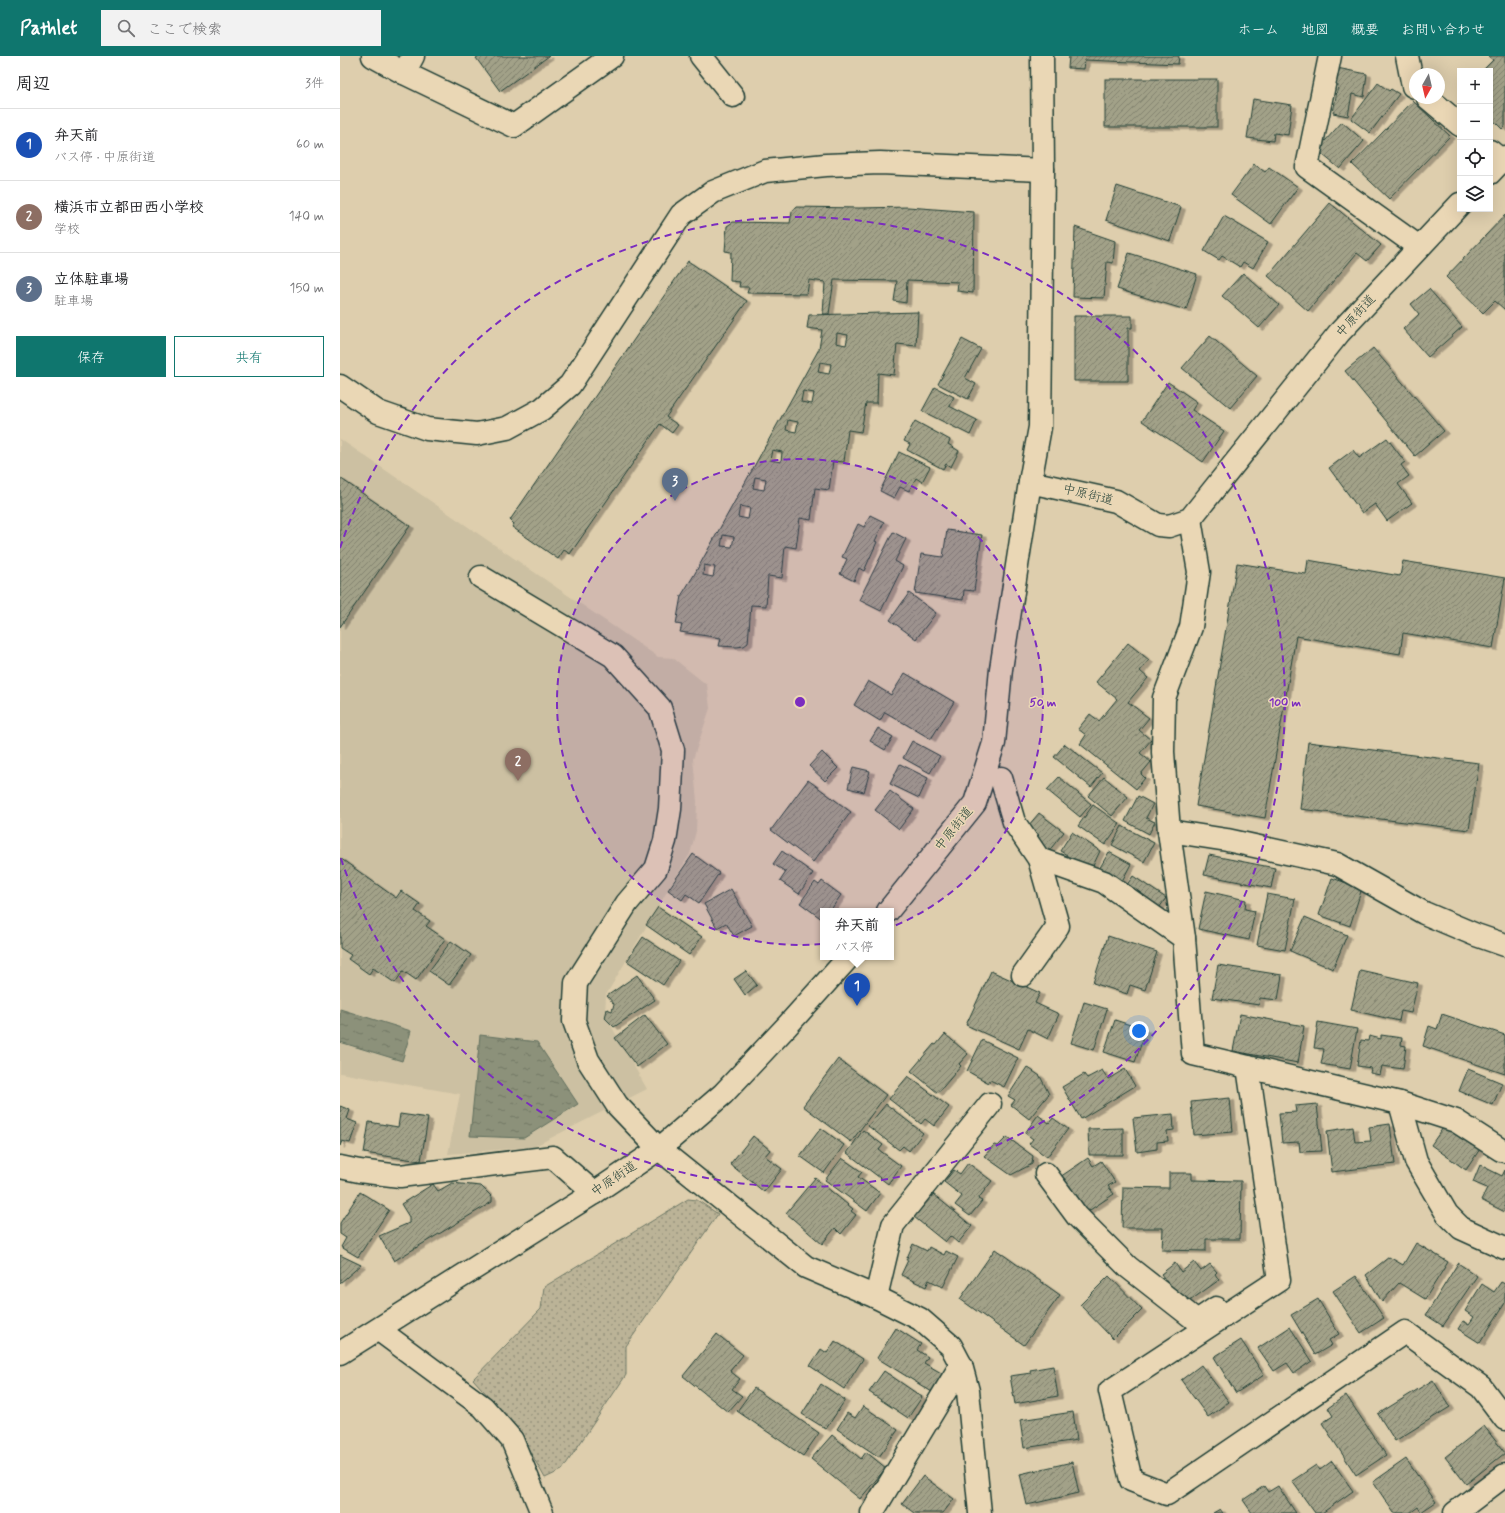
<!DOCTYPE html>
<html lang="ja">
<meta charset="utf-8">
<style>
:root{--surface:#fff;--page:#f2f2f2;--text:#202124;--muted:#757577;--line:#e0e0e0;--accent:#0f766e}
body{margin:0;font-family:Mynerve,"Klee One",sans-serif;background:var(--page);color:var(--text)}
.controls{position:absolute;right:12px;top:12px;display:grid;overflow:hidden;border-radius:0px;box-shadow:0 4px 16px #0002}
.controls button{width:36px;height:36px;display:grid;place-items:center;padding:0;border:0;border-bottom:1px solid var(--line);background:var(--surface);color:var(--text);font:20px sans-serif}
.compass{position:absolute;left:1069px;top:12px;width:36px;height:36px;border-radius:50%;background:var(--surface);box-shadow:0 4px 16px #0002;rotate:188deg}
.you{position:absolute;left:799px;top:975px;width:14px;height:14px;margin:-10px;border:3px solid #fff;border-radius:50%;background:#1a73e8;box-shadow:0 0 0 6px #1a73e833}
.badge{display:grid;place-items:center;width:26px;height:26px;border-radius:50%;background:var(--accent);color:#fff;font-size:13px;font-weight:700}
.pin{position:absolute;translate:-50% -33px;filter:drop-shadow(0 1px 2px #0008)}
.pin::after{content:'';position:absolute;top:21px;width:14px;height:12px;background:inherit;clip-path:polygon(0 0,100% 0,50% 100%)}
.popup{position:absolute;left:480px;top:852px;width:74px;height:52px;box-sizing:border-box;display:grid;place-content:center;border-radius:0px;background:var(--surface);filter:drop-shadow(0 1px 3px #0005);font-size:13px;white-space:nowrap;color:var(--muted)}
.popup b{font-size:15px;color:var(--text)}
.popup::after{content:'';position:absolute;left:50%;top:100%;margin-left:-8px;border:8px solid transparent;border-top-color:var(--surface)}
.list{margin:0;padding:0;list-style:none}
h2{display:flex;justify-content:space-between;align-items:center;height:52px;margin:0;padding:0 16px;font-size:17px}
h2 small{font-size:13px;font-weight:400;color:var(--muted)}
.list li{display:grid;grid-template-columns:26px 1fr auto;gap:12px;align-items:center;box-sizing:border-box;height:72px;padding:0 16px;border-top:1px solid var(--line)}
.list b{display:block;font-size:15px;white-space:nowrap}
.list p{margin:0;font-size:13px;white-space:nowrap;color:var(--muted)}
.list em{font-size:13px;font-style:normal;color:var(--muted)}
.actions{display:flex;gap:8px;padding:12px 16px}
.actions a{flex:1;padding:9px 0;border:1px solid var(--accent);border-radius:0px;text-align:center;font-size:14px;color:var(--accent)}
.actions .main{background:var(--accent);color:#fff}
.icon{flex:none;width:22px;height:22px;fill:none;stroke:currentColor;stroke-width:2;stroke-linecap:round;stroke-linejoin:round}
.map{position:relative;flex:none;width:1165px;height:1457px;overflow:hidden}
header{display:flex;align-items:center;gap:24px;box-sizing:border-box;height:56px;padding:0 20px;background:var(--accent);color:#fff}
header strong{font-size:19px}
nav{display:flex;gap:22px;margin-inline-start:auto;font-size:14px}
.search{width:280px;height:36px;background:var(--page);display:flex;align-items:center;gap:10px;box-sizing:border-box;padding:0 14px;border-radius:0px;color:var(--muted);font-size:15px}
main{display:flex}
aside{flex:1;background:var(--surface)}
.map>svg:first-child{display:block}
.built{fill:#ccc0a2}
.grass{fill:url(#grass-dots);stroke:#6d7866}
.water{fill:url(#water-ripples);stroke:#606f5e}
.building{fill:url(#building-hatch);stroke:#1f3d34;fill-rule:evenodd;filter:url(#shadow)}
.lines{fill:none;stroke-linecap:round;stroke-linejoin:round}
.minor-casing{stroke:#1f3d34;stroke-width:25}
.major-casing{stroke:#1f3d34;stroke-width:25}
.minor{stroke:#ead7b5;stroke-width:22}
.major{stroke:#ead7b5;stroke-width:22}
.ring{fill:none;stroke:#7b2cbf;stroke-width:2;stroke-dasharray:7 5}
.labels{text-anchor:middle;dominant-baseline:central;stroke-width:3;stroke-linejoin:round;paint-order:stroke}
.street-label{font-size:13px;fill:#1f3d34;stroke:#ead7b5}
.centre{fill:#7b2cbf;stroke:#ead7b5;stroke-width:2}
.ring-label{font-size:12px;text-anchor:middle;font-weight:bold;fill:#7b2cbf;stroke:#ead7b5;stroke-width:3;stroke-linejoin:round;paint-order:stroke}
</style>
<header>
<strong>Pathlet</strong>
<div class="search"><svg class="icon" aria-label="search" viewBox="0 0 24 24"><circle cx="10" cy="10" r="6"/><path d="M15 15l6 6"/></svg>ここで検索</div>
<nav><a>ホーム</a><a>地図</a><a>概要</a><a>お問い合わせ</a></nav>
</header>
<main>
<aside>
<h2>周辺<small>3件</small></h2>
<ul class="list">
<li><span class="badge" style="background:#1a4fb4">1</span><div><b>弁天前</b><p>バス停 · 中原街道</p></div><em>60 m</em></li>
<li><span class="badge" style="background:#8d6e63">2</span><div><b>横浜市立都田西小学校</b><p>学校</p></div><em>140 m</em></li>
<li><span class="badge" style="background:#5c6f8a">3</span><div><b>立体駐車場</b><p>駐車場</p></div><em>150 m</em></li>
</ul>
<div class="actions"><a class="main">保存</a><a>共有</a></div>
</aside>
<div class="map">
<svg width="1165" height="1457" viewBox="0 0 1165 1457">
<defs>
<pattern id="grass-dots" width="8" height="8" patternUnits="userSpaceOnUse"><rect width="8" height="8" fill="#bbb397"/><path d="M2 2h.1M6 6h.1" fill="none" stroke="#97937c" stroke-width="1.8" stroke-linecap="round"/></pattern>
<pattern id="water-ripples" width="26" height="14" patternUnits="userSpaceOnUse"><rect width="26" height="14" fill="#8c917a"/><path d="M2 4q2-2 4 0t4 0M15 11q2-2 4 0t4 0" fill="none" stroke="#727865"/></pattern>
<pattern id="building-hatch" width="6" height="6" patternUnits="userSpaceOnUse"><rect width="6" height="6" fill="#a2a188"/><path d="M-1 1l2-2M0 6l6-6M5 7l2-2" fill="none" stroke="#838470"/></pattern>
<filter id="shadow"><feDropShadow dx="4.5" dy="2.5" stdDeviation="0" flood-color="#0004"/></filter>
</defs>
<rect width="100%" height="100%" fill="#decead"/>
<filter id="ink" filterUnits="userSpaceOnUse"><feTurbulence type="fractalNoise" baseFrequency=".025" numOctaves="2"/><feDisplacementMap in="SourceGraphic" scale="8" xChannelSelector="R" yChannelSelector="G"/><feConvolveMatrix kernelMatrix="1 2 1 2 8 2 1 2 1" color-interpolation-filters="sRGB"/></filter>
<g filter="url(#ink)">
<path class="built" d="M0,383L318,601L333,602L367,629L370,652L353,703L357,746L356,775L350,798L332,827L266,939L265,959L307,1033L193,1091L108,1098L120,1038L0,1017Z"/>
<path class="grass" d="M348,1143L357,1144L378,1158L286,1290V1319L222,1414L205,1422L176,1371L133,1323L201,1253L204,1231Z"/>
<g class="water">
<path d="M0,953L71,975L62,1005L0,986Z"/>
<path d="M140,979L197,986L238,1048L184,1082L130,1080Z"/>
</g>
<g class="building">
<path d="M139,0H209L160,35L136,2Z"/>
<path d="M729,0H839L838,8L745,4L744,13L728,12Z"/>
<path d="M1148,0H1165V70L1162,73L1150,61V15H1142L1153,4Z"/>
<path d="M997,12L1027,18L1024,41L1012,38L1008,60L993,57L998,29H995Z"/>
<rect x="765" y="23" width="112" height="48"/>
<path d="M1038,27L1049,35L1051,33L1059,38L1030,77L1011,63Z"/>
<path d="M913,43L952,49L948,79L934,77L933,85L907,82Z"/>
<path d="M1073,45L1110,80L1049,143L1012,108Z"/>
<path d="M1002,66L1024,85L1000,113L977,94Z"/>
<path d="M914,108L925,116L929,111L958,131L931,168L891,139Z"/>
<path d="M777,130L841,151L830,185L766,164Z"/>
<path d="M990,147L1041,189L1027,205L1017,197L968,255L928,220Z"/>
<path d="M456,151L519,152L568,151L634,156L633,237L617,235L618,226L567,224L566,247L554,245L557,225L494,224L489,258H483L485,226L469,224L467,238L407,237L409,231H399L400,226L390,225L391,196L385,195L387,170L393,166L450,167L452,156Z"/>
<path d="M1165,159V254L1155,245L1143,257L1106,221Z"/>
<path d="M884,160L928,186L913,212L903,206L900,211L882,200L879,204L864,195Z"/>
<path d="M735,171L775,185L773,207L767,206L764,242L733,241Z"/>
<path d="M789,197L857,218L846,254L777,233Z"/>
<path d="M348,205L407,245L326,361L338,369L332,377L320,368L230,498L224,494L218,503L172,471L174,468L170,464Z"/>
<path d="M903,217L939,249L919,272L882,240Z"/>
<path d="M1089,233L1122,271L1088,301L1063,273L1079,258L1071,248Z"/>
<path d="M578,256L576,290L557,288L554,319L538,317L537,347H526L521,376L508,374L504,406L493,405L489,434L475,432L471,464L460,462L456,492L445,490L442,522L428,520L426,550L411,549L408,587L404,590L397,591L379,590L381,582L340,576L342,569L336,568L341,540L354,519L479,293L482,274L467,272L469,259ZM497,277L508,279L506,289L496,287ZM480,306L491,308L489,318L478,316ZM463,335L474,337L472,348L461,346ZM448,364L458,366L456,376L446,374ZM432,394L442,396L441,406L430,404ZM415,421L426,423L424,434L413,432ZM400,450L410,452L408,463L398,461ZM383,479L394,481L392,491L381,490ZM364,509L375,511L373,521L363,519Z"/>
<path d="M734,260H792V272H788V325H734Z"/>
<path d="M870,280L917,320L890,352L842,312Z"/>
<path d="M622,283L641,293L625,322L636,328L628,343L598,328Z"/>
<path d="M1033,292L1104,375L1075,400L1005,315Z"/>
<path d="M828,326L857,346L852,354L884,375L863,406L802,365Z"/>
<path d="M595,331L614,341L609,350L637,364L630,379L582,355Z"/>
<path d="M575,365L610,384L608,388L619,395L611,411L606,408L603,413L567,394L570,388L564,385Z"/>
<path d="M1047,382L1065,406L1061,409L1069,420L1058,428L1072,447L1047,465L1035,448L1022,457L989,412L1013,394L1019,402Z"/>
<path d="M559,396L590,411L582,426L576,422L569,435L560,431L554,442L540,435Z"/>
<path d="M0,422L70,470L0,571Z"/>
<path d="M530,459L544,466L535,485L537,486L524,515L519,512L514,525L500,518L507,503L502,501L518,468L524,471Z"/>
<path d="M607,474L642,479L634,535L624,534L623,544L575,537L581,498L603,501Z"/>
<path d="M553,476L566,483L555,505L563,510L541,555L519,544Z"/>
<path d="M968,504L1060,520L1063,505L1165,522L1153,592L1063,577L1060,598L956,580L925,762L856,750L897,507L966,518Z"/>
<path d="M569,537L596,557L576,583L550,564Z"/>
<path d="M788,587L809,604L800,615L808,622L788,646L809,662L799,674L811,684L800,697L811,706L801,718L805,722L796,733L740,688L746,679L738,673L750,658L759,665L777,643L756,626Z"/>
<path d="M565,617L614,646L591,683L545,656L540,665L514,649L528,625L551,639Z"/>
<path d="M538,672L553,681L545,694L530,685Z"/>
<path d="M572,685L600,700L590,717L563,702Z"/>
<path d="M968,686L1139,707L1129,774L960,753Z"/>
<path d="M725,688L762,717L751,731L714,701Z"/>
<path d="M482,696L498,712L485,725L469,710Z"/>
<path d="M560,708L588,722L579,742L550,728Z"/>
<path d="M513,711L530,715L524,736L508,732Z"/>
<path d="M719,721L751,748L740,761L707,734Z"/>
<path d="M764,721L788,741L772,760L748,740Z"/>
<path d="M468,724L511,756L473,806L431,774Z"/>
<path d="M550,735L574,753L559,773L535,754Z"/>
<path d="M798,740L813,748L806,762L815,766L809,778L785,765Z"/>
<path d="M753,749L780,768L765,789L738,770Z"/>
<path d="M699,757L724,776L708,796L694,784L699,779L688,770Z"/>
<path d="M782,770L814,787L804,806L772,789Z"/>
<path d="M732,776L760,795L752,812L726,802L727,799L720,795Z"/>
<path d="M442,795L473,817L459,838L440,825L446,816L433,808Z"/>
<path d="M769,796L791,808L781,827L758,815Z"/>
<path d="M353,798L379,817L359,847L346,838L342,844L328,834Z"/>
<path d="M869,799L935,812L931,832L864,819Z"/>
<path d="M0,802L56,842L61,835L80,848L75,855L90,865L86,870L105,883L76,924L63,915L55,927L33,912L29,918L8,903L11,899L0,892Z"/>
<path d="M793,820L826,842L815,858L782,836Z"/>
<path d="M992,822L1022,832L1010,870L979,859Z"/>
<path d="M482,825L501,839L490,855H483V864L460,847L475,826L479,829Z"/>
<path d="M391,833L412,870L394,880L386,867L377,872L364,848Z"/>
<path d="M866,835L906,844L905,853L915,855L909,884L858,873Z"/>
<path d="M927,838L955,843L945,894L917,889Z"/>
<path d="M318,851L362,881L349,899L306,869Z"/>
<path d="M965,861L1007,879L993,913L950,895Z"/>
<path d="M768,880L817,896L805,934L790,929L787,938L753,927Z"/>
<path d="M303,881L339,905L323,929L287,905Z"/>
<path d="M111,885L131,899L109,929L89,915Z"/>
<path d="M878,909L942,919L938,944L920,942L919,949L872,942Z"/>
<path d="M1020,914L1078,927L1071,957L1061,955L1059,965L1011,954Z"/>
<path d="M406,915L417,929L405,939L394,923Z"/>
<path d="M651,915L700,937L695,947L719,958L708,983L688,973L679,993L626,969Z"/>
<path d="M297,919L315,944L274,971L265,962L267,953L272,955L274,948L267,940Z"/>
<path d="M744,946L767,953L754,994L731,987Z"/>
<path d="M900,958L964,970L958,1007L893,995Z"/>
<path d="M1102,958L1165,979V1018L1083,990L1089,970L1097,973Z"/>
<path d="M305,959L327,988L297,1011L275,982Z"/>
<path d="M775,964L806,974L795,1006L764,996Z"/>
<path d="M978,966L1017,973L1010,1013L981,1008L984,993L974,992Z"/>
<path d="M605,978L628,998L619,1008L621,1010L598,1037L571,1015L594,988L596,989Z"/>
<path d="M1041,979L1062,982L1061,989L1066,990L1063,1013L1042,1010L1040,1019L1030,1017L1031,1012L1017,1010L1021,984L1028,985L1029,980L1041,983Z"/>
<path d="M642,984L678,1002L664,1031L650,1024L649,1027L627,1015Z"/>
<path d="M498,1003L546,1039L511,1086L463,1050Z"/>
<path d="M687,1011L700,1020L709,1038L689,1063L671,1049L675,1044L668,1040Z"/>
<path d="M785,1013L795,1030L741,1063L722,1031L744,1018L747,1022L762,1014L768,1023Z"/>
<path d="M1128,1013L1162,1027L1153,1049L1119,1035Z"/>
<path d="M568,1020L609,1051L594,1070L585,1063L581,1068L549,1043Z"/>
<path d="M890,1042L893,1076L854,1079L851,1046Z"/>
<path d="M546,1048L583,1077L569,1095L563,1090L559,1094L528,1070Z"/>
<path d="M977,1048L982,1095L960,1096L959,1086L942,1087L939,1057L956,1056L955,1050Z"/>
<path d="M0,1050L10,1054L7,1063L17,1067L10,1087L2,1085L0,1090Z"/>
<path d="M60,1058L88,1062L81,1105L24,1097L29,1066L58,1071Z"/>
<path d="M833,1058L834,1074L827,1075L828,1085L817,1086V1093L797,1096L793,1062Z"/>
<path d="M698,1059L709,1067L713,1062L728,1073L707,1101L689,1088L693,1083L685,1077Z"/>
<path d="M1107,1066L1142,1090L1126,1114L1091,1089Z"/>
<path d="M1050,1068L1055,1108L992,1116L987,1075L1013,1071L1015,1086L1031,1085L1029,1071Z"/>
<path d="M481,1072L504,1089L484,1117L460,1100Z"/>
<path d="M783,1072V1099H749L748,1073Z"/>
<path d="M523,1074L543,1089L539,1094L561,1110L548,1128L507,1097Z"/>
<path d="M413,1080L430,1094L425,1100L442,1113L424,1136L390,1108Z"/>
<path d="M667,1081L693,1100L692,1108L671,1119L644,1100L654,1089L658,1090Z"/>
<path d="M502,1102L522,1116L518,1121L540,1137L527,1155L485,1124Z"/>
<path d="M748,1102L753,1110L761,1105L775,1126L768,1130L774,1138L741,1160L717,1123Z"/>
<path d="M628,1107L652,1125L638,1143L642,1145L630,1160L615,1149L622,1140L604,1126L614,1114L620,1118Z"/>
<path d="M1140,1109L1162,1120L1165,1114V1156L1141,1144L1147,1132L1133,1126Z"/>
<path d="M829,1117H852V1124L901,1125L900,1183H866V1195L822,1194L823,1172H782L783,1131L829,1132Z"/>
<path d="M475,1122L513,1153L511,1155L516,1159L501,1178L495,1172L482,1188L446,1157Z"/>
<path d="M112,1127L141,1130L152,1141V1146L54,1205L39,1180L69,1167V1161L61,1148L93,1128L98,1135Z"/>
<path d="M20,1136L49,1154L18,1201L1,1191L6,1182L0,1178V1167Z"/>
<path d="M593,1138L632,1170L618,1187L610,1180L605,1186L574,1161Z"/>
<path d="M1076,1187L1108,1206L1085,1243L1059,1227L1042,1246L1026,1219L1049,1201L1063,1209Z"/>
<path d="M573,1188L587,1195L589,1191L604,1199L606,1195L618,1201L603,1231L589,1224L586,1231L561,1219L568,1204H566Z"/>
<path d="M655,1193L720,1239L684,1289L620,1243Z"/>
<path d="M0,1199L21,1209L0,1227Z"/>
<path d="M854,1206L861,1215L870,1208L877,1216L875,1218L879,1224L844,1249L821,1218L835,1207L841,1216Z"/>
<path d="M1118,1207L1137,1220L1103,1270L1086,1259Z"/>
<path d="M769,1220L802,1254L773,1283L740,1249Z"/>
<path d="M1016,1220L1044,1262L1021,1277L993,1235Z"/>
<path d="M1161,1226L1165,1228V1247L1140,1287L1118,1273L1123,1265L1129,1268L1134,1261L1125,1255L1142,1228L1154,1236Z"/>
<path d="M978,1243L999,1278L989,1284L992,1289L975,1299L951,1259Z"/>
<path d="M950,1271L972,1305L954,1317L947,1307L934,1315L918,1292Z"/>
<path d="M556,1272L581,1288L577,1294L588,1301L584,1307L603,1318L592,1336L537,1302Z"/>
<path d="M377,1278L403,1299L390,1315L400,1323L392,1333L402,1340L388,1356L343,1320Z"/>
<path d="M901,1284L924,1319L896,1337L874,1301Z"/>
<path d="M495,1285L523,1303L504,1333L470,1310L481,1293L487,1297Z"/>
<path d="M861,1309L889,1346L868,1361L841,1324Z"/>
<path d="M713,1310L718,1340L675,1348L670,1320L691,1317L690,1314Z"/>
<path d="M544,1315L582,1341L568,1362L529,1336Z"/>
<path d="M1093,1324L1110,1351L1055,1385L1038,1358Z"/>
<path d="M481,1328L505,1344L486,1373L462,1358Z"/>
<path d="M414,1332L479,1377L463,1400L397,1355Z"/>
<path d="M1006,1339L1046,1399L1016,1419L982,1367L993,1360L988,1352Z"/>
<path d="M523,1350L558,1374L539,1401L497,1373L507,1357L515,1362Z"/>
<path d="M733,1356L737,1384L684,1392L680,1364Z"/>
<path d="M1144,1370L1165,1397L1126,1428L1105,1401Z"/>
<path d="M492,1379L521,1403L526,1396L546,1412L520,1443L471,1403Z"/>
<path d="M1066,1403L1096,1446L1081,1456L1078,1451L1070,1457H1054L1033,1426Z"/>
<path d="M992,1405L1013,1435L982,1457H975L952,1425L976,1409L980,1414Z"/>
<path d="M732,1406L739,1437L687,1449L680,1418Z"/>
<path d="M583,1420L614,1443L603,1457H574L562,1448Z"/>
<path d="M924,1430L928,1436L938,1430L956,1457H912L903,1444Z"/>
<path d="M880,1453L883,1457H873Z"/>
</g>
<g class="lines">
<defs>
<g id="minor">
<path d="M33,0L64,17L73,0"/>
<path d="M361,0L393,40"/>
<path d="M990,0L967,111L1079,191"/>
<path d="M1067,0L1073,30L1075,31"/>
<path d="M64,17L174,70L272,0"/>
<path d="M1088,42L1120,69"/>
<path d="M1150,95L1162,105"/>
<path d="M0,330L38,356L87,373L137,378L167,372L202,353L230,329L341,159L373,136L425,115L486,109L540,107L703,114"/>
<path d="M690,426L700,371L703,114L702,0"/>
<path d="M850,463L859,516L851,571L824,642L823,696L829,775L844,882L853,998L1060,1047L1116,1065L1161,1094L1165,1095"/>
<path d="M141,521L273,600L320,652L333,694L330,753L325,785L316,813L287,847L236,927L234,965L248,1004L277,1049L319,1093L466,1211L536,1241L580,1263L611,1290L621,1309L628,1335L640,1457"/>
<path d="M661,722L674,766L699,803L718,870L683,919"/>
<path d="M829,775L887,784L997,808L1084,857L1136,879L1165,889"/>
<path d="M699,803L764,826L844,882"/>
<path d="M908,1011L939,1224L770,1335L791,1424L827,1438L1065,1276L1141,1331L1165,1363"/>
<path d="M1060,1047L1076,1105L1107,1158L1121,1172L1165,1192"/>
<path d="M0,1111L19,1115L60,1120L213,1101L254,1137"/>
<path d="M706,1118L737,1160L788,1211L857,1265L876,1252"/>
<path d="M536,1241L553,1169L650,1048"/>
<path d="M39,1274L143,1351L172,1384L202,1457"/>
<path d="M532,1457L621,1309"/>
<path d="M1115,1457L1165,1419"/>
</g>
<g id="major">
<path d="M1150,117L1165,101"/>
<path d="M548,855L635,747L654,687L661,613L690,426L776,445L818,469L829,470L850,463L999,277L1120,148"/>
<path d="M0,1297L254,1137L319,1093L383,1038L447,970L509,901"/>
</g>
</defs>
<use href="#minor" class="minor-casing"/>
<use href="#major" class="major-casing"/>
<use href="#minor" class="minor"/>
<use href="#major" class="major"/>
</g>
</g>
<circle cx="460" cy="646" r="243" fill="#7b2cbf" fill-opacity=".12"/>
<g class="ring">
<circle cx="460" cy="646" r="243"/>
<path d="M0 492A485 485 0 1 1 0 800"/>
</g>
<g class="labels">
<g class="street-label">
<text transform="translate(1016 260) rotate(-48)">中原街道</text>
<text transform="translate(748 439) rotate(14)">中原街道</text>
<text transform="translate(614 773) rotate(-51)">中原街道</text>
<text transform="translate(274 1123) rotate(-34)">中原街道</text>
</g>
</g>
<circle cx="460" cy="646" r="6" class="centre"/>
<g class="ring-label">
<text x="703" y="650">50 m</text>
<text x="945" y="650">100 m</text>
</g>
</svg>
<div class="controls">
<button>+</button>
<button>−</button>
<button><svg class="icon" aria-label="locate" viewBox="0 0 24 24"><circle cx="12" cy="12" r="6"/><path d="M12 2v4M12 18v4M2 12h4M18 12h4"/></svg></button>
<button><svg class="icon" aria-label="layers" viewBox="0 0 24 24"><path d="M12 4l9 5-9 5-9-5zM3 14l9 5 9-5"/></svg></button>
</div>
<svg class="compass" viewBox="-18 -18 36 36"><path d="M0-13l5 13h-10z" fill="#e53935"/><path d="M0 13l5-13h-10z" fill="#757577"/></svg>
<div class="you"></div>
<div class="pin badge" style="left:517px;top:950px;background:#1a4fb4">1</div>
<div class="popup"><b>弁天前</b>バス停</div>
<div class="pin badge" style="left:178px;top:725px;background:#8d6e63">2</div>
<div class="pin badge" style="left:335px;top:445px;background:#5c6f8a">3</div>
</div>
</main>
